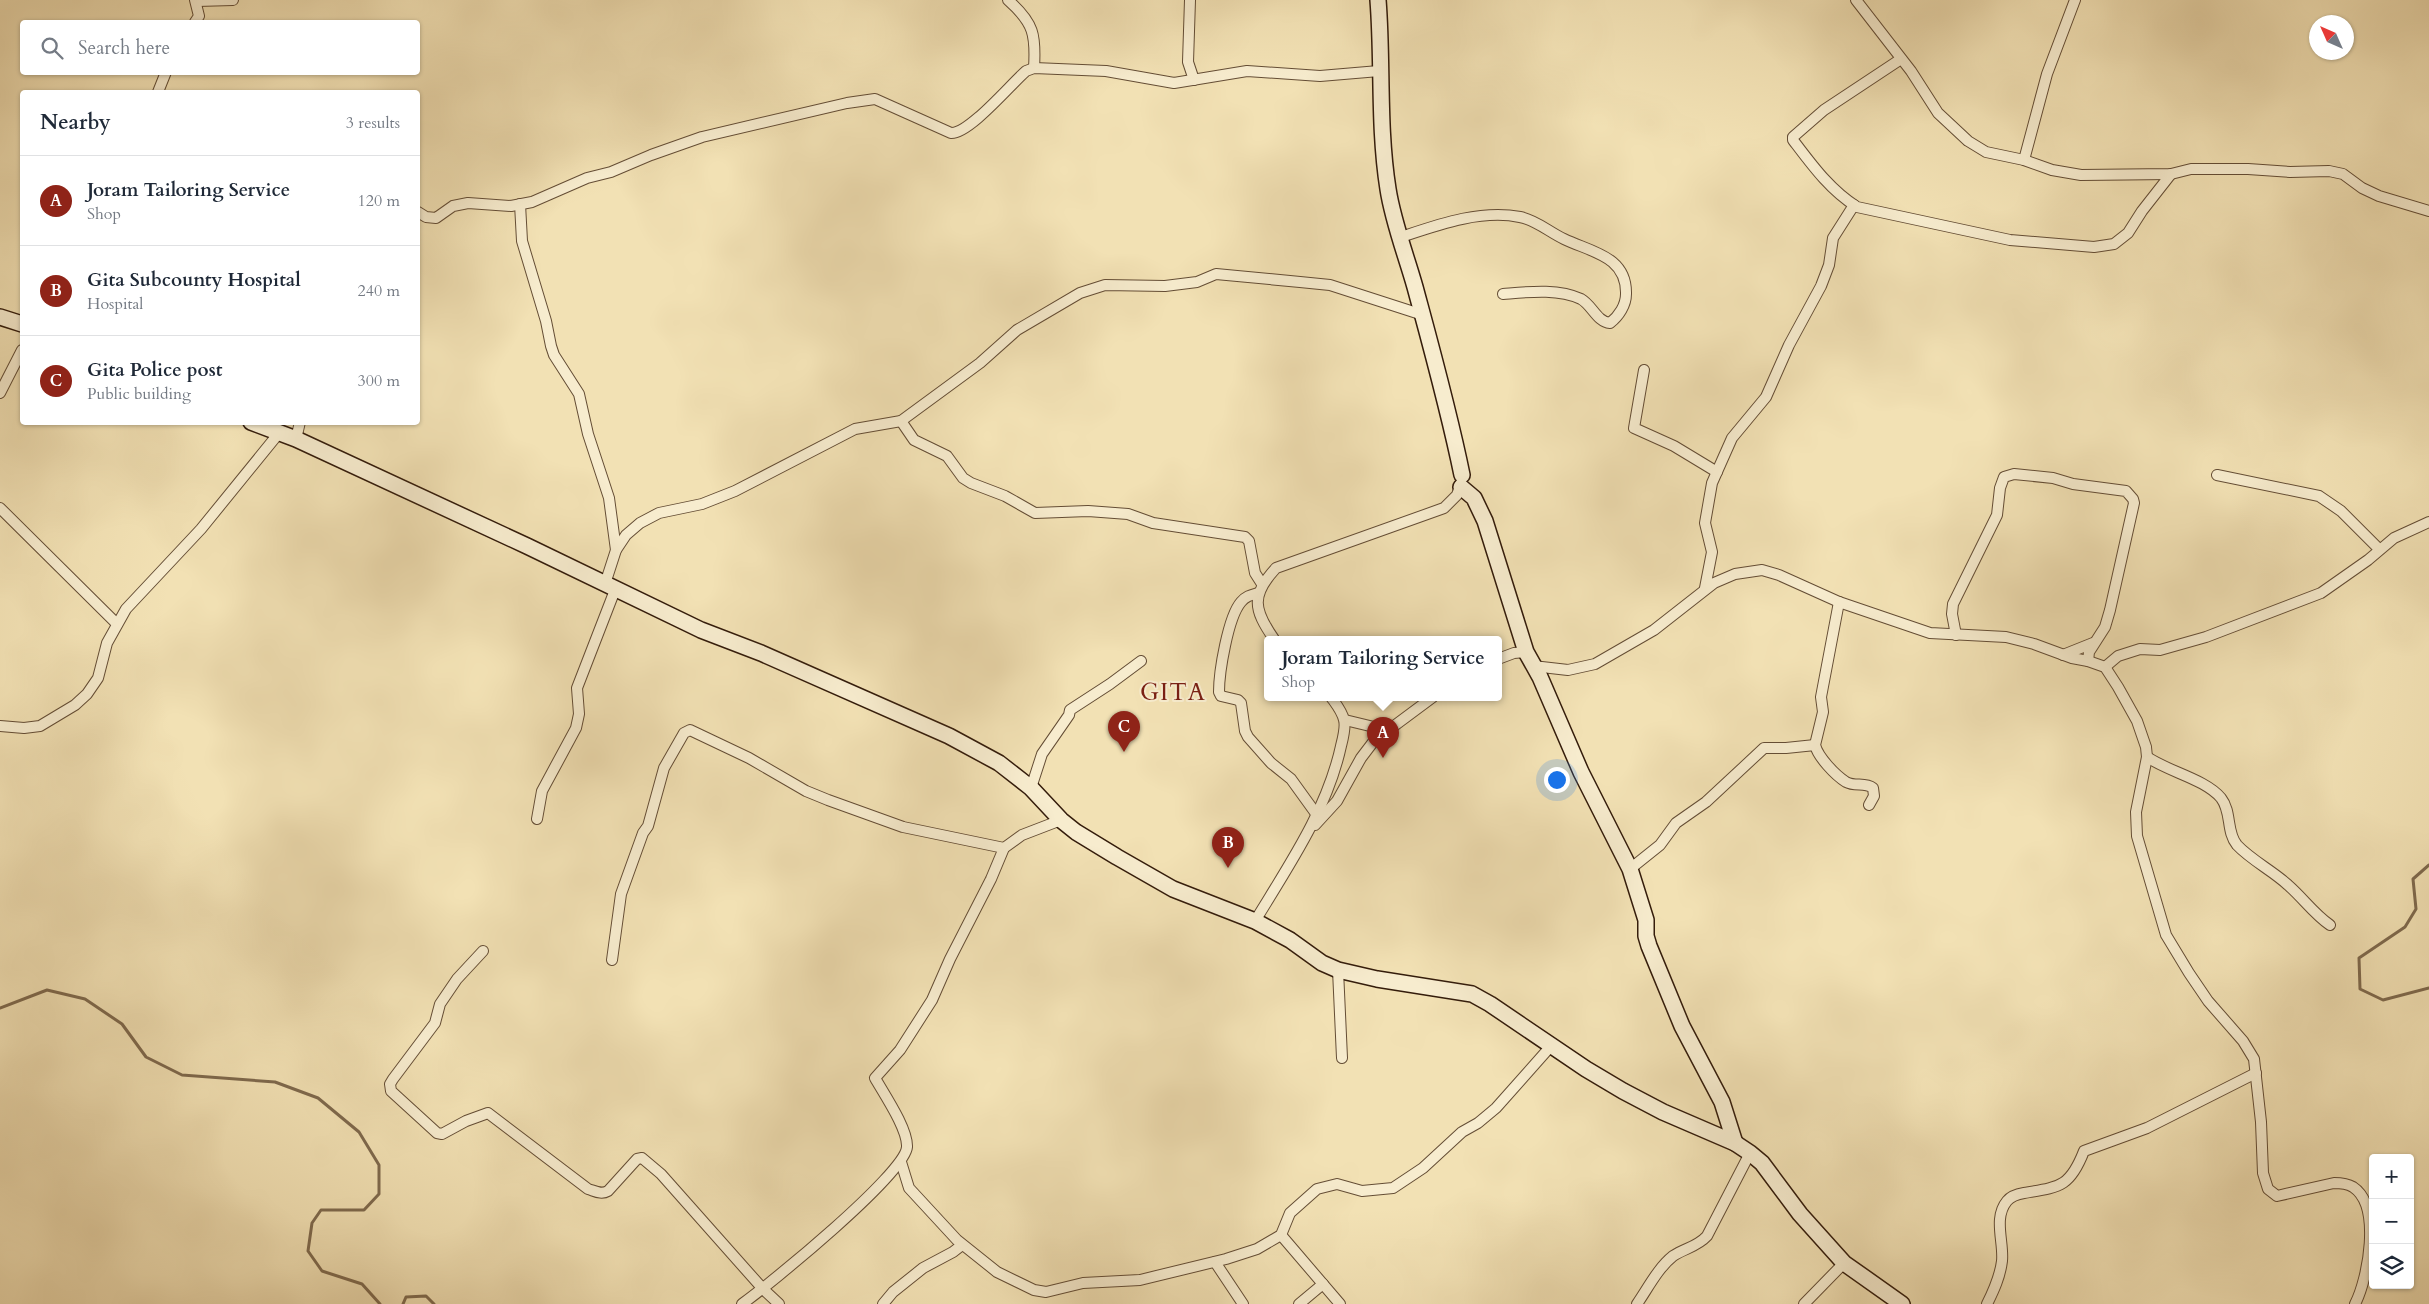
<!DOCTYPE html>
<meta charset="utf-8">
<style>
:root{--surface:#fff;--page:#f2f2f3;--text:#1f2937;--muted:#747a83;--line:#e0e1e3;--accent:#8f2418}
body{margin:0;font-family:Cardo,serif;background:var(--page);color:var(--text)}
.controls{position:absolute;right:15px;bottom:15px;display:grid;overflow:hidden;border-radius:5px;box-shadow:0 1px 4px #0004}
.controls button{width:45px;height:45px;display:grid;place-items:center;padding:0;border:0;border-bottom:1px solid var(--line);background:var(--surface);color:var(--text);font:25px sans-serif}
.compass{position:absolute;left:2309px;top:15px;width:45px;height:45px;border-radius:50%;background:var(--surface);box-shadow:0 1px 4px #0004;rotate:315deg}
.you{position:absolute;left:1556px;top:779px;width:18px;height:18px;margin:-12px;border:4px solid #fff;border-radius:50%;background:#1a73e8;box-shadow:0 0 0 8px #1a73e833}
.badge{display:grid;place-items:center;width:32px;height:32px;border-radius:50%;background:var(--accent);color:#fff;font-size:16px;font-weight:700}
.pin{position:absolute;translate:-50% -41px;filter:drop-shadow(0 1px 2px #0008)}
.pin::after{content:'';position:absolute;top:26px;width:18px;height:15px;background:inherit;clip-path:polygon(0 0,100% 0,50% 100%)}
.popup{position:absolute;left:1264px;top:636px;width:238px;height:65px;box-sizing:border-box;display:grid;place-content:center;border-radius:5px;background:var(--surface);filter:drop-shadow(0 1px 4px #0005);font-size:16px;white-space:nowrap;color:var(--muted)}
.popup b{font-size:19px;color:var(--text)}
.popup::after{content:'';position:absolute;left:50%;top:100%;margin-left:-10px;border:10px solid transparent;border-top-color:var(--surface)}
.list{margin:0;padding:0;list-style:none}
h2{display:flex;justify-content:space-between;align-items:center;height:65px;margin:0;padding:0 20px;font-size:21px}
h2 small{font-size:16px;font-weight:400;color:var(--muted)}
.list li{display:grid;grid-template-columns:32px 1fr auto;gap:15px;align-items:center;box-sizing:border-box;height:90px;padding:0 20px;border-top:1px solid var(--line)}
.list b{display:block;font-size:19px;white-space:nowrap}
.list p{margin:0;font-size:16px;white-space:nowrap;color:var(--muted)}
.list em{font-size:16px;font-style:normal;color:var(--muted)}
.icon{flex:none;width:28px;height:28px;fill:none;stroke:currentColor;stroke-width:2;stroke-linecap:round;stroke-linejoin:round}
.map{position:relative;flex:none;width:2429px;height:1304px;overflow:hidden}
.search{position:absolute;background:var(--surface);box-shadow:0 1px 4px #0004;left:20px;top:20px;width:400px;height:55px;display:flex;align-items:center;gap:12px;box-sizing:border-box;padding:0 18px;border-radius:5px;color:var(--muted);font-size:19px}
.panel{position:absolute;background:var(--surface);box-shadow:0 1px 4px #0004;left:20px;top:90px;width:400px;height:335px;border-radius:5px}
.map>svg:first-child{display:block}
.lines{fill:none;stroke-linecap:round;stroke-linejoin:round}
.stream{stroke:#7f6a4e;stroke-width:3}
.street-casing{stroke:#644d35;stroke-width:12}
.secondary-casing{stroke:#341c0b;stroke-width:18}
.street{stroke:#f7ecce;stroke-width:10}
.secondary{stroke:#f7ecce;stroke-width:15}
.labels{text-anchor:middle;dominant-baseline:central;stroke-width:4;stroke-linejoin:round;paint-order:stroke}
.quarter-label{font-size:24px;letter-spacing:1px;fill:#7a1f14;stroke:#f7ecce}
</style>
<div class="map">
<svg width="2429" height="1304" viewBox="0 0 2429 1304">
<rect width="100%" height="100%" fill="#f2e1b4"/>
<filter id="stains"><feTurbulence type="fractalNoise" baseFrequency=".004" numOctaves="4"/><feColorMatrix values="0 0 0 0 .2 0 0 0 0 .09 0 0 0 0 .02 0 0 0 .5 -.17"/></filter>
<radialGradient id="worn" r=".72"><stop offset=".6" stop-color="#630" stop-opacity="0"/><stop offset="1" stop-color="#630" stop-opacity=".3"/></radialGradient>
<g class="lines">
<g class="stream">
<path d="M2429,865L2413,879L2416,909L2405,927L2359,958L2360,989L2383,1000L2429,988"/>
<path d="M0,1008L47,990L85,999L122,1024L146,1057L182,1075L275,1082L318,1098L359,1132L379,1165V1194L364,1210H321L312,1223L308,1251L322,1271L362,1284L380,1304"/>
<path d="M403,1304L406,1297L426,1296L434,1304"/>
</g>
<defs>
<g id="street">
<path d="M195,0L199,16L195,22"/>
<path d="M1008,0C1034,23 1036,35 1034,68"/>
<path d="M1190,0L1188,62L1194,80"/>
<path d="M1856,0L1911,71L1938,113L1968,141L1986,152L2024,160L2052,170L2081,175L2171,174L2191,169H2248L2290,172L2329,171L2343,174L2362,188L2379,196L2429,211"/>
<path d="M197,1L233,0"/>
<path d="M1901,59L1824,110L1793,137V140C1812,165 1830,190 1857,207L2010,240L2094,247L2114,244L2128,233L2142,211L2171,174"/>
<path d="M158,92L166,72"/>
<path d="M2024,160L2047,74L2075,0"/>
<path d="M520,204L522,241L546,321L551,346L554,355L579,394L588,434L609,498L616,550"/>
<path d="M418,212L426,217L436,218L453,206L468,203L511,206L532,202L587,178L611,172L651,155L702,137L847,103L875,99L951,133C969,134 1010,85 1026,71L1034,68L1106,71L1174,83L1247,71L1320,76L1379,71"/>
<path d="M1401,237C1437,225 1481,209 1520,217C1536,220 1549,232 1564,239C1591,252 1627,256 1626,294C1626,305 1619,316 1610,323C1597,322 1592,305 1581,299C1558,288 1527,292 1503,294"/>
<path d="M1644,370L1634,428L1674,446L1717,472"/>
<path d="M0,393L22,350"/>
<path d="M901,421L914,440L947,456L963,478L971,483L1005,496L1035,513L1088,511L1128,514L1153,523L1245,537L1249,541L1255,573L1262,584"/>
<path d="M296,439L300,422"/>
<path d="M2217,475L2319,496L2341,511L2379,549"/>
<path d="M0,508L117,624"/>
<path d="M605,584L616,550L626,535L640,523L659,513L702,504L735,491L855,429L901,421L980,363L1017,330L1080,293L1105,285L1165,286L1197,282L1216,274L1300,282L1330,285L1423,315"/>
<path d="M1705,588L1712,552L1705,523L1712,483L1732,438L1766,397L1789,345L1821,286L1829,265L1833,238L1854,205"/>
<path d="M1258,593C1251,595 1246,596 1241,602C1228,617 1219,672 1219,692L1221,696L1238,700L1241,703L1245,731L1248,737L1271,763L1291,779L1317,815"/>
<path d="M1839,602L1821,697L1823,712L1815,745C1818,757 1835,775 1846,782C1855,787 1865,782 1873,788L1874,796L1869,805"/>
<path d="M1956,635L1952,614L1953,604L1997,515L2000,488L2004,477L2014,474L2053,478L2073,484L2126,491L2133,499L2134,503L2110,610L2105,627L2089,652L2088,661"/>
<path d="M1274,639C1253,609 1251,595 1276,568L1444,508L1457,495L1461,483"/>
<path d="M2063,655L2093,643"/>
<path d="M1498,659L1514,653L1526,652"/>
<path d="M1533,666L1568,670L1595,664L1654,630L1714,583L1735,574L1762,570L1779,575L1839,602L1930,633L2006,637L2034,644L2072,658L2088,661L2105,667L2118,687L2137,721L2146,747L2147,757L2136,812L2137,836L2166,935L2189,973L2208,1001L2243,1041L2254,1059L2261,1122L2263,1173L2268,1189L2277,1196L2334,1183C2340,1183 2348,1184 2353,1187C2382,1206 2368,1279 2355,1304"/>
<path d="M2105,667L2118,656L2140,649L2160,650L2206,637L2321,593L2368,560L2394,538L2429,522"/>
<path d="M1345,720L1374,727L1380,733"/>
<path d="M0,726L24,728L40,726L75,705L87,694L98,678L107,643L126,609L201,529L279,433"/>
<path d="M2147,757C2169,772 2205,779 2221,798C2232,812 2226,832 2237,845C2251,860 2273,871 2288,885C2303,898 2314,914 2330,925"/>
<path d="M1031,788L1042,754L1069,715L1070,710L1110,684L1141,661"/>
<path d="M537,819L542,791L576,728L579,714L577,688L615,590"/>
<path d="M1315,825L1337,801L1361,758L1380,733L1394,726L1433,697"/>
<path d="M1630,869L1660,845L1676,823L1706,802L1764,748H1786L1815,745"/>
<path d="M1255,921C1289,865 1327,810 1341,746C1343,738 1346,727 1344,720C1342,711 1336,704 1331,697"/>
<path d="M483,951L457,979L440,1004L435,1023L393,1079L390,1084L391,1091L437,1133L442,1134L466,1121L488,1113L588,1189C595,1191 601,1195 608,1191L637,1159L642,1158L661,1174L763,1289L779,1304"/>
<path d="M612,960L621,894L643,833L648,826L664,768L684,733L690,730L749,758L806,791L828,800L903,827L1004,848"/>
<path d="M1338,970L1342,1058"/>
<path d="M901,1162L909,1188L957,1240L997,1272L1034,1290L1046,1292L1083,1283L1140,1280L1226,1259L1257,1249L1281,1235L1290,1213L1317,1189L1337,1184L1362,1191L1393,1188L1423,1168L1462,1132L1478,1123L1496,1108L1551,1046"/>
<path d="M1281,1235L1340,1304"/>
<path d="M1215,1262L1243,1304"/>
<path d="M742,1304C769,1285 905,1174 907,1147C908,1129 884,1094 875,1078L900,1050L932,1000L950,959L991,879L1004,848L1022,835L1061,820"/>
<path d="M883,1304L893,1292L923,1268L953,1252L962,1245"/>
<path d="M1299,1304L1323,1284"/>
<path d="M1637,1304C1648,1288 1658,1268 1673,1256C1685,1248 1697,1247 1707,1236L1750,1153"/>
<path d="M1804,1304L1844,1263"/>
<path d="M1987,1304C1994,1290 2000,1277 2002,1261C2004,1242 1993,1218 2007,1201C2011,1196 2018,1194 2024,1193C2060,1187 2070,1187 2084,1151L2147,1128L2256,1073"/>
</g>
<g id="secondary">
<path d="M1378,0C1383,63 1378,126 1388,189C1393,222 1406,255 1415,287C1432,350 1449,411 1462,475"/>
<path d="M0,317L22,324"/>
<path d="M251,422L296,439L527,546L701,630L761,653L949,736L999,763L1031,788L1061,820L1076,832L1117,857L1173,889L1255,921L1290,940L1322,963L1338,970L1377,979L1472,994L1490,1004L1586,1069L1623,1091L1663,1112L1735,1143L1750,1153L1762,1163L1800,1214L1844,1263L1902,1304"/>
<path d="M1461,487L1474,498L1485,521L1526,652L1540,677L1581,772L1630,869L1646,920V936L1649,946L1682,1026L1722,1102L1735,1143"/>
</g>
</defs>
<use href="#street" class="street-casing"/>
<use href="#secondary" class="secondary-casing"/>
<use href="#street" class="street"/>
<use href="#secondary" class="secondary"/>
</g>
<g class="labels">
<g class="quarter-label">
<text x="1173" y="692">GITA</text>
</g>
</g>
<rect width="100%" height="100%" filter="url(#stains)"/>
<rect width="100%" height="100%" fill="url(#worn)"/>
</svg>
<div class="controls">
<button>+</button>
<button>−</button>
<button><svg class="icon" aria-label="layers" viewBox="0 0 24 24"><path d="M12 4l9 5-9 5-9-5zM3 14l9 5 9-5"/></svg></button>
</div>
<svg class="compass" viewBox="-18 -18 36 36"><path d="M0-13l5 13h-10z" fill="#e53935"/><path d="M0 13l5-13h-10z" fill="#747a83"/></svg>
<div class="you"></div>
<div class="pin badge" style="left:1383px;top:758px">A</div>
<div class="popup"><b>Joram Tailoring Service</b>Shop</div>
<div class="pin badge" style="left:1228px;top:868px">B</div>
<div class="pin badge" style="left:1124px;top:752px">C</div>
<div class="search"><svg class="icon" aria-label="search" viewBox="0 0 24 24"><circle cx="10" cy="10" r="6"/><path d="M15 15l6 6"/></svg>Search here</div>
<section class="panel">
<h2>Nearby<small>3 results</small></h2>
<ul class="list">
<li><span class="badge">A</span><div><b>Joram Tailoring Service</b><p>Shop</p></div><em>120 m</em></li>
<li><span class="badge">B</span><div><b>Gita Subcounty Hospital</b><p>Hospital</p></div><em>240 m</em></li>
<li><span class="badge">C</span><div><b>Gita Police post</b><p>Public building</p></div><em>300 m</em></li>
</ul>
</section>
</div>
